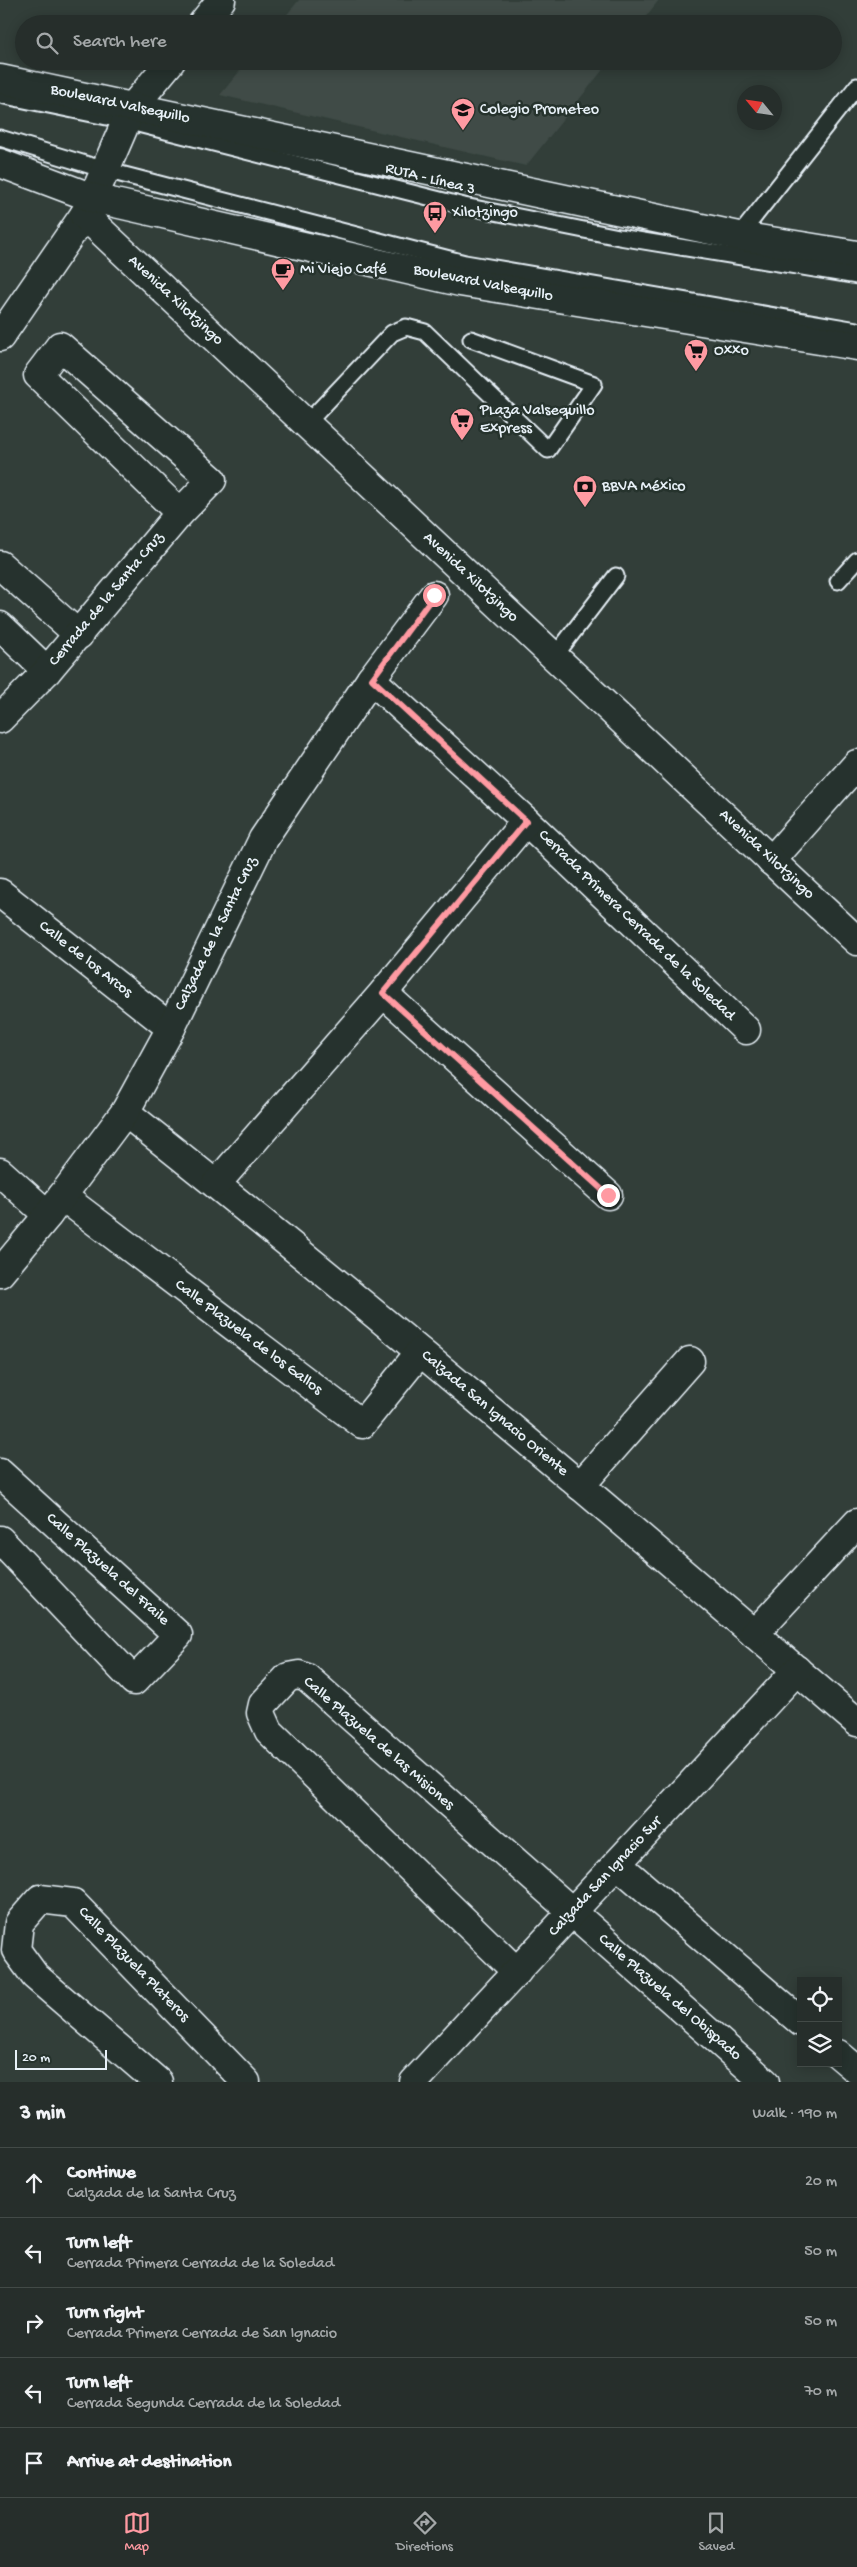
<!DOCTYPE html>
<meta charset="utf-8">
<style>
:root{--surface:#262e2b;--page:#323a37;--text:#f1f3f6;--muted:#a4a8a9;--line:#424a47;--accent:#ff9aa2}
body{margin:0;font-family:"Gochi Hand",sans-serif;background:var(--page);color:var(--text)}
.controls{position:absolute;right:15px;bottom:15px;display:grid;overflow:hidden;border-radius:0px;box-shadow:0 2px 12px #0003}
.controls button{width:45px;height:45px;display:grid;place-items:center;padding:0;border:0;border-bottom:1px solid var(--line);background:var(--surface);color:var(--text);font:25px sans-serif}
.compass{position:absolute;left:737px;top:85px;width:45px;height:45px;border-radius:50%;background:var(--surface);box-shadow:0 2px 12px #0003;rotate:299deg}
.scale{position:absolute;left:15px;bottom:12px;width:92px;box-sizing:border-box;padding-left:5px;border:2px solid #e8f1f8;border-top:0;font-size:14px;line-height:18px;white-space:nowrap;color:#e8f1f8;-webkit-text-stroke:4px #26332d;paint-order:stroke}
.stop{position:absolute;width:15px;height:15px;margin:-11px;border:4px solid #ff9aa2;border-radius:50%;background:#fff}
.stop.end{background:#ff9aa2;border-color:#fff;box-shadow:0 1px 5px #0008}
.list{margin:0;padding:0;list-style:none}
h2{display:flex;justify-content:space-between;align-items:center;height:65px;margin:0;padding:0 20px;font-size:21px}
h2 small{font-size:16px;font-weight:400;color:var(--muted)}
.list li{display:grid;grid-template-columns:32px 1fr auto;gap:15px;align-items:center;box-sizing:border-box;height:70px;padding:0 20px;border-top:1px solid var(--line)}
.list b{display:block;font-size:19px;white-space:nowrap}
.list p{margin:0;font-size:16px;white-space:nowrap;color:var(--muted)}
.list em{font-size:16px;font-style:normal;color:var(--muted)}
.icon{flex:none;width:28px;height:28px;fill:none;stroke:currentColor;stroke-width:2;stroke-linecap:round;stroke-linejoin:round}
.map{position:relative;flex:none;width:857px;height:2082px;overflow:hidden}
.search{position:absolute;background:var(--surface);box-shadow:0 2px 12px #0003;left:15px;right:15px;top:15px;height:55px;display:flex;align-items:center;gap:12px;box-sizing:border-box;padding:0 18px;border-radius:28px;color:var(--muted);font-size:19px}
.sheet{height:415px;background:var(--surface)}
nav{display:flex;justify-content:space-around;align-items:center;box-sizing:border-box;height:70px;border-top:1px solid var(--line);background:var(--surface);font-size:14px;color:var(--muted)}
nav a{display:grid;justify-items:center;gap:2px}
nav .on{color:var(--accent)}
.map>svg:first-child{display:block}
.built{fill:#3f4b46}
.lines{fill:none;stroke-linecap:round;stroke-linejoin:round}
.service-casing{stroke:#e8f1f8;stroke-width:19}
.minor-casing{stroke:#e8f1f8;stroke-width:31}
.tertiary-casing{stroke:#e8f1f8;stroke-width:31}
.primary-casing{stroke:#e8f1f8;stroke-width:31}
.service{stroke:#26332d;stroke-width:15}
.minor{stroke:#26332d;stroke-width:28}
.tertiary{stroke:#26332d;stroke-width:28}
.primary{stroke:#26332d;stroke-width:28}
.route{stroke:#ff9aa2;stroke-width:6}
.labels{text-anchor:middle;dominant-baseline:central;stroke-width:5;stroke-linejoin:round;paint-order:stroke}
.street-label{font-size:16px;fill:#e8f1f8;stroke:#26332d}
.poi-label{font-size:16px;fill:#e8f1f8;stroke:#26332d;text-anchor:start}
</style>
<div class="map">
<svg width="857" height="2082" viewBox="0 0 857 2082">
<rect width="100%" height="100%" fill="#323e39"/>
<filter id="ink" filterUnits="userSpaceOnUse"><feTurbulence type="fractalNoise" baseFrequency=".02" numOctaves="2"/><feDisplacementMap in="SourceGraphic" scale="10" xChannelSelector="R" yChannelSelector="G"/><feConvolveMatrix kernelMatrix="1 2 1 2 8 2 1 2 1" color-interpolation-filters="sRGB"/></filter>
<g filter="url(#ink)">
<g class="built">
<path d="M299,0H659L640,24H279Z"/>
<path d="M248,61H610L526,166L220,95Z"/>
</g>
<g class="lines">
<defs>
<g id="service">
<path d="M0,95L126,121L464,206L619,237L857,276"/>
<path d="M0,138L105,170L465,263L857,330"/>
<path d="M739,236L857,86"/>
<path d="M306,424L392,333L406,327L425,332L548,450L594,384L471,339"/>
<path d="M838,581L857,560"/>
<path d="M554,657L616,576"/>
</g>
<g id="minor">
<path d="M0,337L84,215"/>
<path d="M0,565L79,635"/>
<path d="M0,626L47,671"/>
<path d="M371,679L526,821L746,1030"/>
<path d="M0,719L47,671L180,513L212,480L60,346L38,375L180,513"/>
<path d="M771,861L857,764"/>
<path d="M0,893L171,1028"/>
<path d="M383,993L608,1195"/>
<path d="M125,1112C374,1309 616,1515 857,1722"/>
<path d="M0,1172L48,1215"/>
<path d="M216,1184L383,993L526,821"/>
<path d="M62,1196L362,1424L420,1352"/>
<path d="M0,1273L48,1215L125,1112L171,1028L263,839L371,679L434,595"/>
<path d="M0,1473L178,1635L134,1681L0,1540"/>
<path d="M580,1486L690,1361"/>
<path d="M754,1634L857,1523"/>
<path d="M617,1864L801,2022"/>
<path d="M517,1972L269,1731L261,1713L263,1704L288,1677L299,1675L307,1678L765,2082"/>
<path d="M838,2054L857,2070"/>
<path d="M158,2082L35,1976L16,1950L19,1923L40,1899L73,1903L246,2082"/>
<path d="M414,2082L797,1670"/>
</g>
<g id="tertiary">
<path d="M202,24L221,0"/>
<path d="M171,61L132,108L93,198L84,215L857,941"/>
</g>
<g id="primary">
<path d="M0,79L739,236L857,255"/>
<path d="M0,163L93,198L460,282L857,346"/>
</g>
</defs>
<use href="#service" class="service-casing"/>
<use href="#minor" class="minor-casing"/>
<use href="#tertiary" class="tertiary-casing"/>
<use href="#primary" class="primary-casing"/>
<use href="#service" class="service"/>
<use href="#minor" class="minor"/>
<use href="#tertiary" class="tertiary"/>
<use href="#primary" class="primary"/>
</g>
</g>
<g class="lines" filter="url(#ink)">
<path class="route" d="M434,595L372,679L526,821L383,993L608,1195"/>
</g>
<defs>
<symbol id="school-pin" viewBox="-11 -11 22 30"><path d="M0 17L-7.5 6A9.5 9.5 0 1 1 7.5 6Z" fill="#ff9aa2" stroke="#26332d"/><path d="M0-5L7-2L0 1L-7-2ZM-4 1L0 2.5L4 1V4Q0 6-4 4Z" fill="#111"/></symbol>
<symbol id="bus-pin" viewBox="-11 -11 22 30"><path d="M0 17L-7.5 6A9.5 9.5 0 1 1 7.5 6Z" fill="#ff9aa2" stroke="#26332d"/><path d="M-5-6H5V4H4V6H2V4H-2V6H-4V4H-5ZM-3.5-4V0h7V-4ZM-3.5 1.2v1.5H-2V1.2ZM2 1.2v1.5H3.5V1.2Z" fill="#111"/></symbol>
<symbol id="cafe-pin" viewBox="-11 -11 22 30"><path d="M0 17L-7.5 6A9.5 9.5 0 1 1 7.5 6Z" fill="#ff9aa2" stroke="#26332d"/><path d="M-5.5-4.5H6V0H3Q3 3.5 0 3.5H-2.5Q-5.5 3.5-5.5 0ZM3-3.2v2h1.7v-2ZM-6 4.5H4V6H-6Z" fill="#111"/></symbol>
<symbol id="supermarket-pin" viewBox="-11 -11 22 30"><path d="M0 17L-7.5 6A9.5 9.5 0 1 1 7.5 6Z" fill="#ff9aa2" stroke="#26332d"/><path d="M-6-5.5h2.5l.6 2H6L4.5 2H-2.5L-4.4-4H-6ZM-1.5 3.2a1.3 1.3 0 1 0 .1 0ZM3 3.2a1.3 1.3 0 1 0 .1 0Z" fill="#111"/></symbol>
<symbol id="bank-pin" viewBox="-11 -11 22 30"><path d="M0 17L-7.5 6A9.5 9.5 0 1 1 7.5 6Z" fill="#ff9aa2" stroke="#26332d"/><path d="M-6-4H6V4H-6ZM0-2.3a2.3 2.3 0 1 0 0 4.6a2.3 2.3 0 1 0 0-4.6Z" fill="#111"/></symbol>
</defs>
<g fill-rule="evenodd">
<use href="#school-pin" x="449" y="96" width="28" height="38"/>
<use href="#bus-pin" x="421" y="199" width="28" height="38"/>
<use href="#cafe-pin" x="269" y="256" width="28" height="38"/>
<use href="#supermarket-pin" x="682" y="337" width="28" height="38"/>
<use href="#supermarket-pin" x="448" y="406" width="28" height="38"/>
<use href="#bank-pin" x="571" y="473" width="28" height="38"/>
</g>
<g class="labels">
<g class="street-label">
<text transform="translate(120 105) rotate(12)">Boulevard Valsequillo</text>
<text transform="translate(430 180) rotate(14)">RUTA - Línea 3</text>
<text transform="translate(483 284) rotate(11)">Boulevard Valsequillo</text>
<text transform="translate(175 301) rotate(43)">Avenida Xilotzingo</text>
<text transform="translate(470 578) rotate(43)">Avenida Xilotzingo</text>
<text transform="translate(107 600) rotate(-50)">Cerrada de la Santa Cruz</text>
<text transform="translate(766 855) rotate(43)">Avenida Xilotzingo</text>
<text transform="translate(636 926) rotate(44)">Cerrada Primera Cerrada de la Soledad</text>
<text transform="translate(217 934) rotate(-64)">Calzada de la Santa Cruz</text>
<text transform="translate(85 960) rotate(38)">Calle de los Arcos</text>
<text transform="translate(248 1338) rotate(37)">Calle Plazuela de los Gallos</text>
<text transform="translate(494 1414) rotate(40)">Calzada San Ignacio Oriente</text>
<text transform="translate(107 1570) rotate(42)">Calle Plazuela del Fraile</text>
<text transform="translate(378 1744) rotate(41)">Calle Plazuela de las Misiones</text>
<text transform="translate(606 1877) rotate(-47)">Calzada San Ignacio Sur</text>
<text transform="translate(133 1965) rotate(46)">Calle Plazuela Plateros</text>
<text transform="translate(669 1998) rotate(41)">Calle Plazuela del Obispado</text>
</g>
<g class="poi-label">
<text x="480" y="110">Colegio Prometeo</text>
<text x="452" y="213">Xilotzingo</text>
<text x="300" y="270">Mi Viejo Café</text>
<text x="714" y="351">Oxxo</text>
<text x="480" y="411">PLaza Valsequillo<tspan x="480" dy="18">Express</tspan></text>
<text x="602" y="487">BBVA México</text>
</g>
</g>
</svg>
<div class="controls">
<button><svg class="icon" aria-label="locate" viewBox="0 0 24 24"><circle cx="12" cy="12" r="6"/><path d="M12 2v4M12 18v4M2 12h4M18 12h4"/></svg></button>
<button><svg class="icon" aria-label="layers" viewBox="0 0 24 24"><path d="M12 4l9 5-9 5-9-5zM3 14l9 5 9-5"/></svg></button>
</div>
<svg class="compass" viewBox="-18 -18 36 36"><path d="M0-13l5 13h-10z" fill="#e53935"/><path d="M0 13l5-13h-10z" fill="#a4a8a9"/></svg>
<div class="scale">20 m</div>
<div class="stop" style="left:434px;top:595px"></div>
<div class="stop end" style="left:608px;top:1195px"></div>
<div class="search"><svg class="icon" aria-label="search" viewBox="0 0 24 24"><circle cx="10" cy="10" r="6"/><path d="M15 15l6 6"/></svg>Search here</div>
</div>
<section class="sheet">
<h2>3 min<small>Walk · 190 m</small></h2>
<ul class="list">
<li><svg class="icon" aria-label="ahead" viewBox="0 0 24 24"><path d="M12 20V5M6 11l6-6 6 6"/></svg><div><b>Continue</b><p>Calzada de la Santa Cruz</p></div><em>20 m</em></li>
<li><svg class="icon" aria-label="left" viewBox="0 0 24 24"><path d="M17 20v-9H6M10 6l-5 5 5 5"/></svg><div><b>Turn left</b><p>Cerrada Primera Cerrada de la Soledad</p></div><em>50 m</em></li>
<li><svg class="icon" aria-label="right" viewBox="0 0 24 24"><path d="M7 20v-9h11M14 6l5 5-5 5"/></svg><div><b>Turn right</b><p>Cerrada Primera Cerrada de San Ignacio</p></div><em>50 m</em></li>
<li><svg class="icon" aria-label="left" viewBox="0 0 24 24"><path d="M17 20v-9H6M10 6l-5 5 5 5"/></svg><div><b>Turn left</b><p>Cerrada Segunda Cerrada de la Soledad</p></div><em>70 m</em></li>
<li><svg class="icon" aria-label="arrive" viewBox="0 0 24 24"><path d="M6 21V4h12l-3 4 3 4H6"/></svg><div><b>Arrive at destination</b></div></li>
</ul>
</section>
<nav>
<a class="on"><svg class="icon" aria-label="map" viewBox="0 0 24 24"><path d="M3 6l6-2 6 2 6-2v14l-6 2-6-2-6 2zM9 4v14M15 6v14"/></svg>Map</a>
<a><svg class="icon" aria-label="directions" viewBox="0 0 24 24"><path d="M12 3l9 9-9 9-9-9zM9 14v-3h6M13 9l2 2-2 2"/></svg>Directions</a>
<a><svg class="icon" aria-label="saved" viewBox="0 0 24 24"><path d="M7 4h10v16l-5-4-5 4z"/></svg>Saved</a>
</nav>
